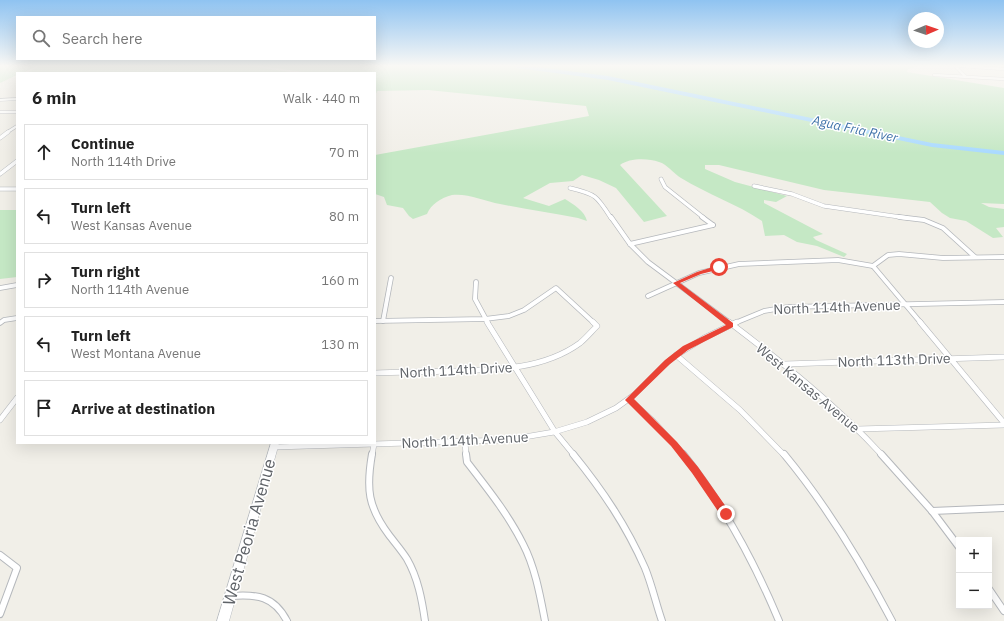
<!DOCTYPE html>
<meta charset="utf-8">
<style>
:root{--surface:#fff;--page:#f6f6f6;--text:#222;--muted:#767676;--line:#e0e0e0}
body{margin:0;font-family:"IBM Plex Sans",sans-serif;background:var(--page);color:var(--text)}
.controls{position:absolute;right:12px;bottom:12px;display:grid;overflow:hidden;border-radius:0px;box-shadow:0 4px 16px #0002}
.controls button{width:36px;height:36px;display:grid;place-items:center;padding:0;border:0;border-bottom:1px solid var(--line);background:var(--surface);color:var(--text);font:20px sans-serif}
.compass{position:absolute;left:908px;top:12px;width:36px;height:36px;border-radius:50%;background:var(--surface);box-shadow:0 4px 16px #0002;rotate:88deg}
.stop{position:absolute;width:12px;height:12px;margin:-9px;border:3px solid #ea4335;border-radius:50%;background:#fff}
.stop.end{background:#ea4335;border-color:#fff;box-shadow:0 1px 4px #0008}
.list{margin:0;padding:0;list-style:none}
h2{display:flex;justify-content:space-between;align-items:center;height:52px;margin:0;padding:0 16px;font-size:17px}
h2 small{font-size:13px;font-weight:400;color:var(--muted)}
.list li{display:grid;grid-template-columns:26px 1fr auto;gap:12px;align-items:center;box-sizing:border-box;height:56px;margin:0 8px 8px;padding:0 8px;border:1px solid var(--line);border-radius:0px}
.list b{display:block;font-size:15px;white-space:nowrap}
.list p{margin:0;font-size:13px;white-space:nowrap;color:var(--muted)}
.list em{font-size:13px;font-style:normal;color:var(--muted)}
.icon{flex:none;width:22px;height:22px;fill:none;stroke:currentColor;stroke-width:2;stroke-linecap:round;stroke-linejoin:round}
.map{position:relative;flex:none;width:1004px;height:621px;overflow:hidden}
.search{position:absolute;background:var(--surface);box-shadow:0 4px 16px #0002;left:16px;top:16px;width:360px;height:44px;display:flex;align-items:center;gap:10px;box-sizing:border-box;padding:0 14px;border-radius:0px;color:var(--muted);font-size:15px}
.panel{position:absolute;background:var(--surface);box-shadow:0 4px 16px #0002;left:16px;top:72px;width:360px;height:372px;border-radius:0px}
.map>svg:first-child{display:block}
.green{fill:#c5e8c5}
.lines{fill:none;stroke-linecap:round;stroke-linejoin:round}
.stream{stroke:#aadaff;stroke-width:1}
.river{fill:#aadaff;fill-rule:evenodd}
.street-far4-casing{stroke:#b5b8bc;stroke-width:3.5}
.street-far3-casing{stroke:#b5b8bc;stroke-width:4.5}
.street-far2-casing{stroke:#b5b8bc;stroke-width:5.5}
.street-far1-casing{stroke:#b5b8bc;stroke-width:6}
.street-casing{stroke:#b5b8bc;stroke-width:8}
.secondary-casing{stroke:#b6babf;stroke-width:1}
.street-far4{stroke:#fff;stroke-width:2.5}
.street-far3{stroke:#fff;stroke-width:3.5}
.street-far2{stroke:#fff;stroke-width:4}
.street-far1{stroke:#fff;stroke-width:5}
.street{stroke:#fff;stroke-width:6}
.secondary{fill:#fff;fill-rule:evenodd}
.route{fill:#ea4335}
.labels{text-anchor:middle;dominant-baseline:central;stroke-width:3;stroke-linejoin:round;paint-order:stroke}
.far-water-label{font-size:13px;font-style:italic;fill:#4174aa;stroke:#fff}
.street-label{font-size:14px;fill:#5f6368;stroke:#fff}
.near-street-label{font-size:17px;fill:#5f6368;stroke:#fff}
</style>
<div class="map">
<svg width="1004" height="621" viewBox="0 0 1004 621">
<rect width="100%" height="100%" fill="#f1efe8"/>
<g class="green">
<path d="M0,66H37L22,73H17V75L0,83Z"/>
<path d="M40,66H249L297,73H26Z"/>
<path d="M262,66H919L908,69L907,72L1004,88V204L981,203L989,207L1004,209V227L996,228L1003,237L993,238L966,221L950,218L942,213L930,202L824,190L719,165H705V169L735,182L787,196L776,202L764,200V203L823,234L813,237L816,240L847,254L844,257L817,246L797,242L784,235L765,236L762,221C737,204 707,194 681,178C674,174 667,164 659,162C648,158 629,158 620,165L667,216L644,222L616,188L599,180L582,175L573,181L550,183L523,198L549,206L565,199C573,204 585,211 587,221L578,218C552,213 526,209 500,204C485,201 467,193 452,195C441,198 431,204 427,214L413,219L409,216L403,208L387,205L384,197L375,194V155L589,116L586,106L428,90L377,91L375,96V73H310Z"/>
<path d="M0,210H17V277L0,279Z"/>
</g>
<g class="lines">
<path class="stream" d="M526,67L530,66"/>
<path class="river" d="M514,66H529L608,76L932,143L1004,151V155L932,147L608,80L517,68Z"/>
<defs>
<g id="street-far4">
<path d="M955,66L965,76"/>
<path d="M961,66L1004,69"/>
<path d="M934,75L1004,79"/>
<path d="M0,112H17"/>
<path d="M6,133L17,126"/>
</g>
<g id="street-far3">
<path d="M0,138L8,132"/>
<path d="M0,174L17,161"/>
<path d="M661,179L665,187L704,218"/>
<path d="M754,186L792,194L824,206L907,218"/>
<path d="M570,188C596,194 597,196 611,218"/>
<path d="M0,189H17"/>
</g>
<g id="street-far2">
<path d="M611,217L630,244L648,262L730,323"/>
<path d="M702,217L713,225"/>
<path d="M899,217L924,220L943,228L975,257"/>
<path d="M630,244L713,225"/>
<path d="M873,266L921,323"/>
<path d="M873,266L888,255L899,254L943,258L1004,257"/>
<path d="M476,282L475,299L488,323"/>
<path d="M0,288L17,285"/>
<path d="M648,296L699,273L739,264L838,260L873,266"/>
<path d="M375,321L485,319L509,316L524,310L556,288L594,323"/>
<path d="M383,321L391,278"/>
<path d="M0,323L4,320L17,318"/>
<path d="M735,323L764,311L788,307L1004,302"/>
</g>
<g id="street-far1">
<path d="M487,322L555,432L574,455"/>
<path d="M729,322C783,363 836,405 882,455"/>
<path d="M920,322L1004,423"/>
<path d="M676,355L740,410L784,455"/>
<path d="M785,364L1004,357"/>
<path d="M375,373C400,372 426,372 451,371C494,370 543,370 580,343C586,338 591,332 597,326L593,322"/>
<path d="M629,399L654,422L684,455"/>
<path d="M0,420L17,398"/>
<path d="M858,429L1004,425"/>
<path d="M465,442L466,455"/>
<path d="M274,447L507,440L554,432L587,422L616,408L634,395L663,366L675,356L704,338L737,322"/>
<path d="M372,455L374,444"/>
</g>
<g id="street">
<path d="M372,454C366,489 368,507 389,535C395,543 402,551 407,559C418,578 422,600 425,621"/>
<path d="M466,454L467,462C487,488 508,514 523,544C535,567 540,595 545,621"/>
<path d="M573,454C603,491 626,525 645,568C652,585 656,604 662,621"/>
<path d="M683,454C724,505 754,561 779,621"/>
<path d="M784,454C827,506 861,562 892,621"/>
<path d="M881,454L932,511L959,547"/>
<path d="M932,511L1004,508"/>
<path d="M0,555L17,568L0,614"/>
<path d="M989,589L1004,611"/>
<path d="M231,596C257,594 274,596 287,621"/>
</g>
<g id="secondary">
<path d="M17,98V100L0,101V99Z"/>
<path d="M271,443H279L229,621H217Z"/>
</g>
</defs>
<use href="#street-far4" class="street-far4-casing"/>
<use href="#street-far3" class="street-far3-casing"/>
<use href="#street-far2" class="street-far2-casing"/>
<use href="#street-far1" class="street-far1-casing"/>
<use href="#street" class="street-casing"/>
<use href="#secondary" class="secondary-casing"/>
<use href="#street-far4" class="street-far4"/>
<use href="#street-far3" class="street-far3"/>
<use href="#street-far2" class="street-far2"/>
<use href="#street-far1" class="street-far1"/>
<use href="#street" class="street"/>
<use href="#secondary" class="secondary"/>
</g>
<linearGradient id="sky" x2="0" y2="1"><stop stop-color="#8fc3f1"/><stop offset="0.43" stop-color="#f9f8f5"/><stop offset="1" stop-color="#f9f8f5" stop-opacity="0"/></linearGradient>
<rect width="1004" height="153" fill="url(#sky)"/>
<path class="route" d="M719,265L721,266V269L701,274L680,283L733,323V327L688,350L670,364L634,399L677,442L698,467L729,511L730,514L729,517L726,519L722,517L692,473L671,446L625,400L665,360L683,346L726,325L673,283L697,272Z"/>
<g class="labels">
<g class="far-water-label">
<text transform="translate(855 129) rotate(12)">Agua Fria River</text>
</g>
<g class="street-label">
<text transform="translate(837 307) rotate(-2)">North 114th Avenue</text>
<text transform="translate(894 360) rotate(-2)">North 113th Drive</text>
<text transform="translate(456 370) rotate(-3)">North 114th Drive</text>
<text transform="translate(808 388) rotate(40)">West Kansas Avenue</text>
<text transform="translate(465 440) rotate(-3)">North 114th Avenue</text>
</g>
<g class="near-street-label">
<text transform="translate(249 532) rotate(-74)">West Peoria Avenue</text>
</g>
</g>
</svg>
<div class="controls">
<button>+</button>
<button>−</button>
</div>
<svg class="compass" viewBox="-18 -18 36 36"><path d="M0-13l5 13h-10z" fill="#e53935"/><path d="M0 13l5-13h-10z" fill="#767676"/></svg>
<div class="stop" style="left:719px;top:267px"></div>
<div class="stop end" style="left:726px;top:514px"></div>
<div class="search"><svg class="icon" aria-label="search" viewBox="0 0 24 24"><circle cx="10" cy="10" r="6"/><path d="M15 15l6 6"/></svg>Search here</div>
<section class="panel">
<h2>6 min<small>Walk · 440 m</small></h2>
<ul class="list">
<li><svg class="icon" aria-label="ahead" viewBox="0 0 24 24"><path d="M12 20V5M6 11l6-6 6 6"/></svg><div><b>Continue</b><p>North 114th Drive</p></div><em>70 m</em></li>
<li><svg class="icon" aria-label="left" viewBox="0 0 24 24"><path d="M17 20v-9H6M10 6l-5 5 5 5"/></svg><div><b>Turn left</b><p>West Kansas Avenue</p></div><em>80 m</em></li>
<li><svg class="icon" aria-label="right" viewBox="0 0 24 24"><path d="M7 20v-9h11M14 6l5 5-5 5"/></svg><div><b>Turn right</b><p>North 114th Avenue</p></div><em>160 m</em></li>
<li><svg class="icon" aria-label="left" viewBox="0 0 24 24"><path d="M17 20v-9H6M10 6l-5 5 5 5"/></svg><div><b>Turn left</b><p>West Montana Avenue</p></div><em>130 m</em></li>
<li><svg class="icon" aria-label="arrive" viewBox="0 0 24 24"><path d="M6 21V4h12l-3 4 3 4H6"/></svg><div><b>Arrive at destination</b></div></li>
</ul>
</section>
</div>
